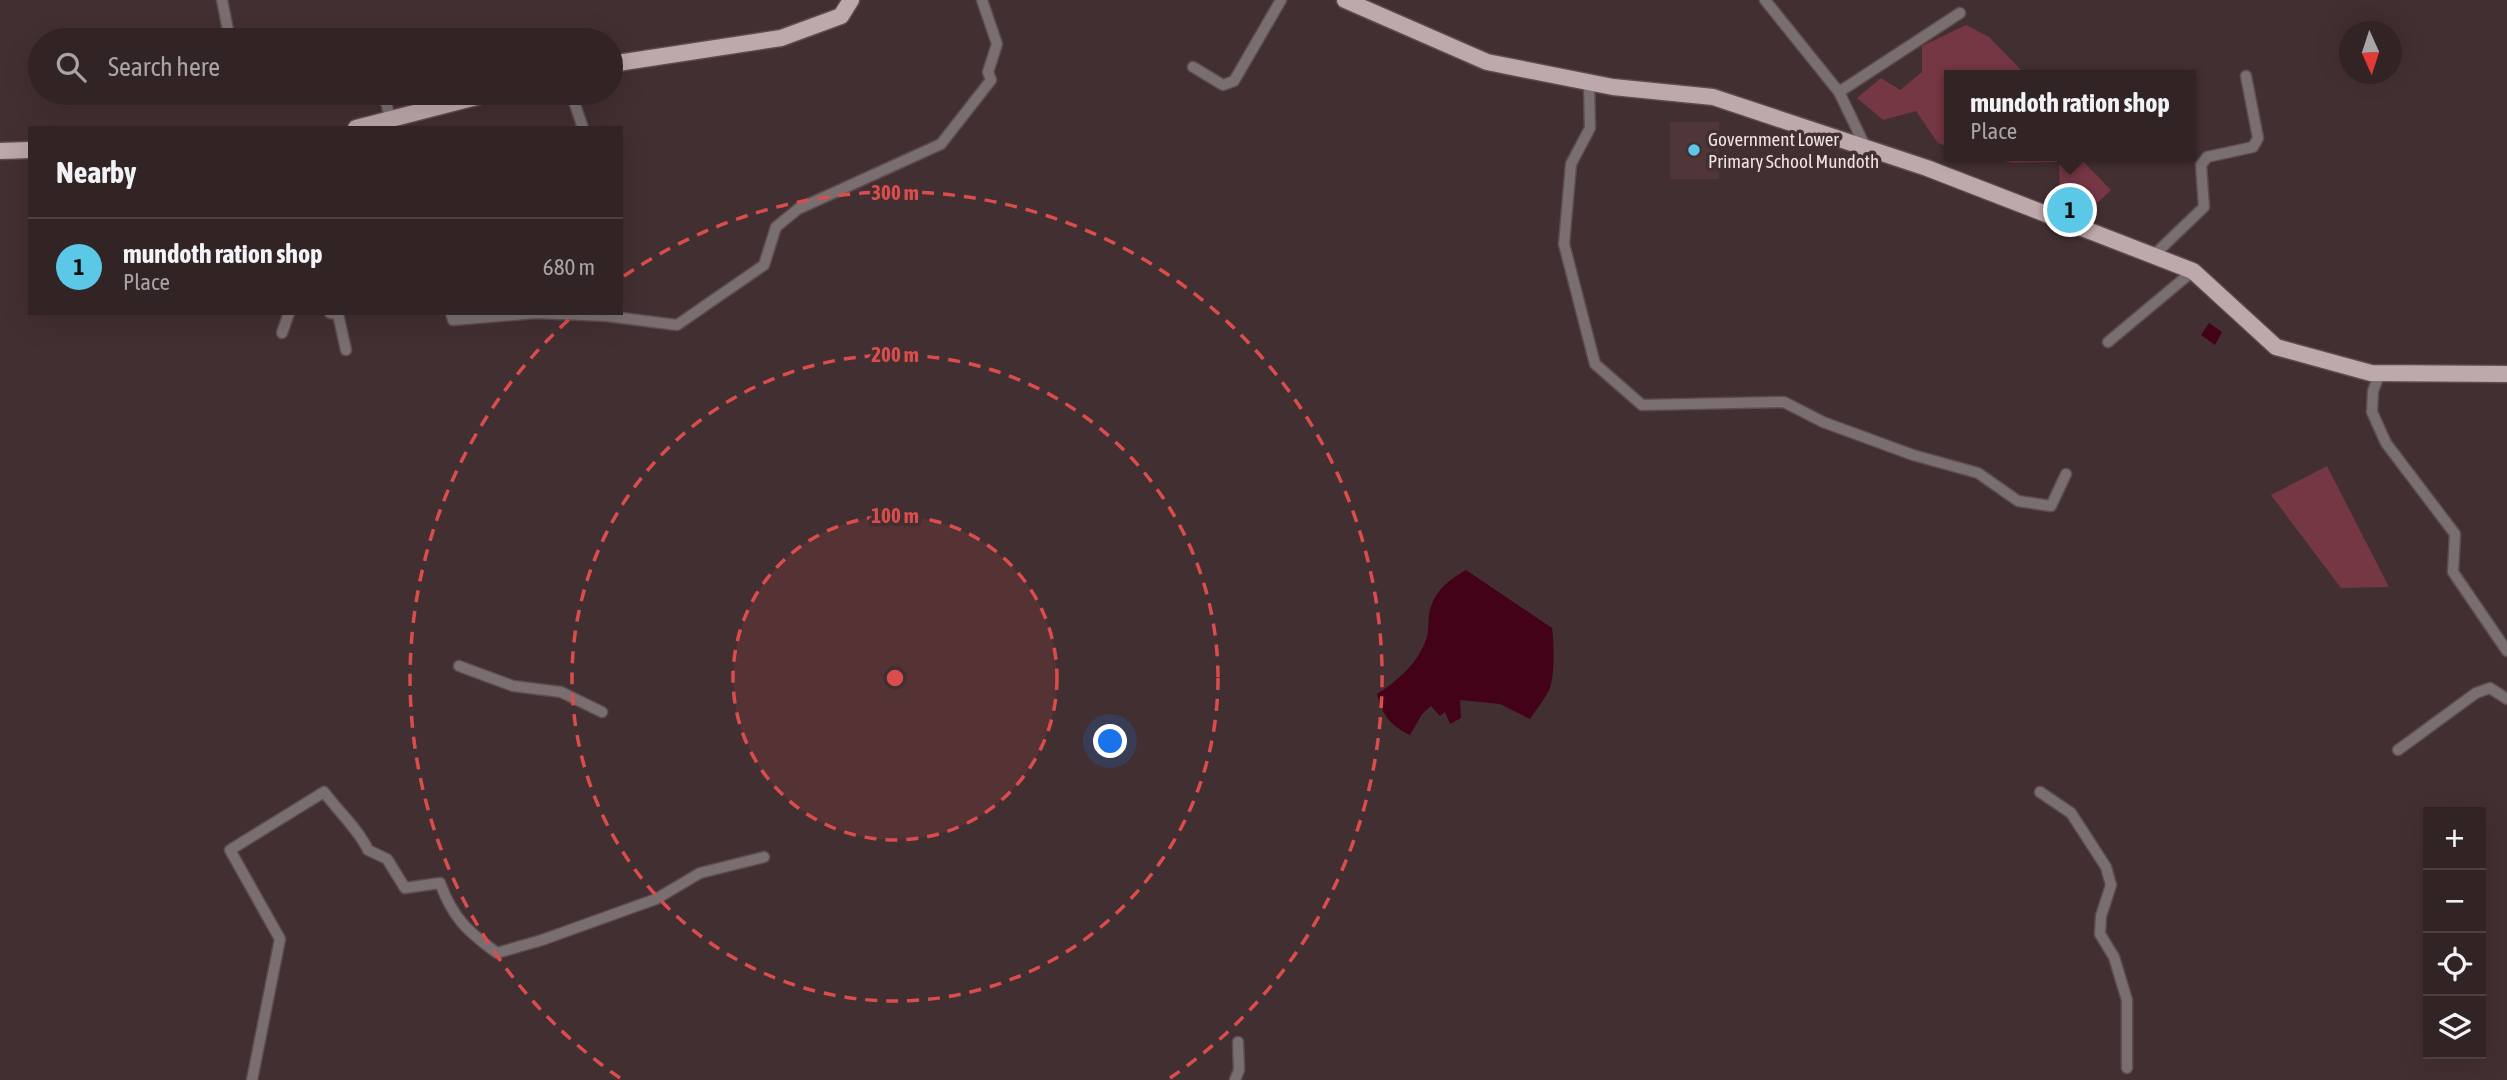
<!DOCTYPE html>
<meta charset="utf-8">
<style>
:root{--surface:#322325;--page:#3a2b2d;--text:#f1f3f6;--muted:#a8a4a7;--line:#4d4042;--accent:#5bc8e7}
body{margin:0;font-family:"Asap Condensed",sans-serif;background:var(--page);color:var(--text)}
.controls{position:absolute;right:21px;bottom:21px;display:grid;overflow:hidden;border-radius:0px;box-shadow:0 7px 28px #0002}
.controls button{width:63px;height:63px;display:grid;place-items:center;padding:0;border:0;border-bottom:2px solid var(--line);background:var(--surface);color:var(--text);font:35px sans-serif}
.compass{position:absolute;left:2339px;top:21px;width:63px;height:63px;border-radius:50%;background:var(--surface);box-shadow:0 7px 28px #0002;rotate:177deg}
.you{position:absolute;left:1111px;top:742px;width:24px;height:24px;margin:-18px;border:5px solid #fff;border-radius:50%;background:#1a73e8;box-shadow:0 0 0 10px #1a73e833}
.badge{display:grid;place-items:center;width:46px;height:46px;border-radius:50%;background:var(--accent);color:#111;font-size:23px;font-weight:700}
.pin{position:absolute;translate:-50% -50%;border:4px solid #fff;box-shadow:0 2px 7px #0006}
.popup{position:absolute;left:1944px;top:70px;width:252px;height:91px;box-sizing:border-box;display:grid;place-content:center;border-radius:0px;background:var(--surface);filter:drop-shadow(0 2px 5px #0005);font-size:23px;white-space:nowrap;color:var(--muted)}
.popup b{font-size:26px;color:var(--text)}
.popup::after{content:'';position:absolute;left:50%;top:100%;margin-left:-14px;border:14px solid transparent;border-top-color:var(--surface)}
.list{margin:0;padding:0;list-style:none}
h2{display:flex;justify-content:space-between;align-items:center;height:91px;margin:0;padding:0 28px;font-size:30px}
h2 small{font-size:23px;font-weight:400;color:var(--muted)}
.list li{display:grid;grid-template-columns:46px 1fr auto;gap:21px;align-items:center;box-sizing:border-box;height:98px;padding:0 28px;border-top:2px solid var(--line)}
.list b{display:block;font-size:26px;white-space:nowrap}
.list p{margin:0;font-size:23px;white-space:nowrap;color:var(--muted)}
.list em{font-size:23px;font-style:normal;color:var(--muted)}
.icon{flex:none;width:38px;height:38px;fill:none;stroke:currentColor;stroke-width:2;stroke-linecap:round;stroke-linejoin:round}
.map{position:relative;flex:none;width:2507px;height:1080px;overflow:hidden}
.search{position:absolute;background:var(--surface);box-shadow:0 7px 28px #0002;left:28px;top:28px;width:595px;height:77px;display:flex;align-items:center;gap:18px;box-sizing:border-box;padding:0 24px;border-radius:38px;color:var(--muted);font-size:26px}
.panel{position:absolute;background:var(--surface);box-shadow:0 7px 28px #0002;left:28px;top:126px;width:595px;height:189px;border-radius:0px}
.map>svg:first-child{display:block}
.built{fill:#503639}
.green{fill:#753743}
.water{fill:#430217}
.lines{fill:none;stroke-linecap:round;stroke-linejoin:round}
.minor-casing{stroke:#5e4c4d;stroke-width:13}
.primary-casing{stroke:#5e4c4d;stroke-width:19}
.minor{stroke:#796f70;stroke-width:10}
.primary{stroke:#bda8ab;stroke-width:16}
.ring{fill:none;stroke:#db4d4d;stroke-width:3.5;stroke-dasharray:12 9}
.poi-dot{fill:#5bc8e7;stroke:#422f31;stroke-width:2.5}
.labels{text-anchor:middle;dominant-baseline:central;stroke-width:7;stroke-linejoin:round;paint-order:stroke}
.poi-label{font-size:19px;fill:#efe2e3;stroke:#422f31;text-anchor:start}
.centre{fill:#db4d4d;stroke:#422f31;stroke-width:3.5}
.ring-label{font-size:21px;text-anchor:middle;font-weight:bold;fill:#db4d4d;stroke:#422f31;stroke-width:7;stroke-linejoin:round;paint-order:stroke}
</style>
<div class="map">
<svg width="2507" height="1080" viewBox="0 0 2507 1080">
<rect width="100%" height="100%" fill="#422f31"/>
<rect class="built" x="1670" y="122" width="49" height="57"/>
<g class="green">
<path d="M1966,25L1989,37L2026,75H1949V147L1938,143L1916,111L1883,120L1857,98L1881,78L1900,90L1922,72V46Z"/>
<path d="M1980,156H2078L2111,190L2072,227L2060,203L2059,162L2013,163Z"/>
<path d="M2327,466L2389,587L2341,588L2271,495Z"/>
</g>
<g class="water">
<path d="M2209,323L2222,332L2215,345L2201,335Z"/>
<path d="M1466,570L1552,628C1554,642 1555,678 1549,690C1544,700 1536,710 1530,719L1500,704L1460,700L1461,718L1450,724L1445,712L1440,716L1431,706L1422,714L1410,735C1390,725 1383,716 1377,694C1399,680 1419,662 1427,637C1429,630 1428,622 1429,615C1433,592 1447,581 1466,570Z"/>
</g>
<g class="lines">
<defs>
<g id="minor">
<path d="M222,0L229,35L244,40"/>
<path d="M1765,0L1839,92L1866,148"/>
<path d="M1193,67L1223,85L1234,81L1281,0"/>
<path d="M1589,82L1590,128L1571,164L1564,244L1595,364L1642,405L1784,402L1823,422L1913,455L1978,473L2018,501L2051,506L2066,474"/>
<path d="M1839,92L1960,13"/>
<path d="M384,93L392,128"/>
<path d="M571,93L583,128"/>
<path d="M2154,255L2204,207L2201,165L2207,157L2253,147L2258,138L2246,76"/>
<path d="M330,313L338,314L346,350"/>
<path d="M451,313L453,320L536,313L606,316L677,325L764,265L776,227L798,209L941,144L991,80L988,72L997,44L982,0"/>
<path d="M282,333L289,313"/>
<path d="M2108,342L2193,271"/>
<path d="M2380,373L2373,391L2372,412L2386,443L2455,534L2453,572L2507,651"/>
<path d="M459,666L513,686L561,692L602,712"/>
<path d="M2398,750L2476,693L2490,688L2507,699"/>
<path d="M2040,792L2071,813L2106,867L2111,885L2101,916L2100,934L2114,957L2127,1000V1068"/>
<path d="M252,1080L280,939L230,850L324,792C338,811 359,830 368,850L387,859L405,888L440,883C453,918 467,931 497,953L542,940L656,899L700,873L764,857"/>
<path d="M1235,1080L1239,1070L1238,1042"/>
</g>
<g id="primary">
<path d="M1345,0L1487,62L1613,87L1713,97L1927,168L2193,271L2276,347L2371,373L2507,374"/>
<path d="M611,64L781,38L841,16L851,0"/>
<path d="M356,128L492,93"/>
<path d="M0,151L30,150"/>
</g>
</defs>
<use href="#minor" class="minor-casing"/>
<use href="#primary" class="primary-casing"/>
<use href="#minor" class="minor"/>
<use href="#primary" class="primary"/>
</g>
<circle cx="895" cy="678" r="162" fill="#db4d4d" fill-opacity=".12"/>
<g class="ring">
<circle cx="895" cy="678" r="162"/>
<circle cx="895" cy="678" r="323"/>
<path d="M620 1078A485 485 0 0 1 574 315M624 276A485 485 0 0 1 1170 1078"/>
</g>
<circle class="poi-dot" cx="1694" cy="150" r="7"/>
<g class="labels">
<g class="poi-label">
<text x="1708" y="139">Government Lower<tspan x="1708" dy="22">Primary School Mundoth</tspan></text>
</g>
</g>
<circle cx="895" cy="678" r="10" class="centre"/>
<g class="ring-label">
<text x="895" y="200">300 m</text>
<text x="895" y="362">200 m</text>
<text x="895" y="523">100 m</text>
</g>
</svg>
<div class="controls">
<button>+</button>
<button>−</button>
<button><svg class="icon" aria-label="locate" viewBox="0 0 24 24"><circle cx="12" cy="12" r="6"/><path d="M12 2v4M12 18v4M2 12h4M18 12h4"/></svg></button>
<button><svg class="icon" aria-label="layers" viewBox="0 0 24 24"><path d="M12 4l9 5-9 5-9-5zM3 14l9 5 9-5"/></svg></button>
</div>
<svg class="compass" viewBox="-18 -18 36 36"><path d="M0-13l5 13h-10z" fill="#e53935"/><path d="M0 13l5-13h-10z" fill="#a8a4a7"/></svg>
<div class="you"></div>
<div class="pin badge" style="left:2070px;top:210px">1</div>
<div class="popup"><b>mundoth ration shop</b>Place</div>
<div class="search"><svg class="icon" aria-label="search" viewBox="0 0 24 24"><circle cx="10" cy="10" r="6"/><path d="M15 15l6 6"/></svg>Search here</div>
<section class="panel">
<h2>Nearby<small></small></h2>
<ul class="list">
<li><span class="badge">1</span><div><b>mundoth ration shop</b><p>Place</p></div><em>680 m</em></li>
</ul>
</section>
</div>
